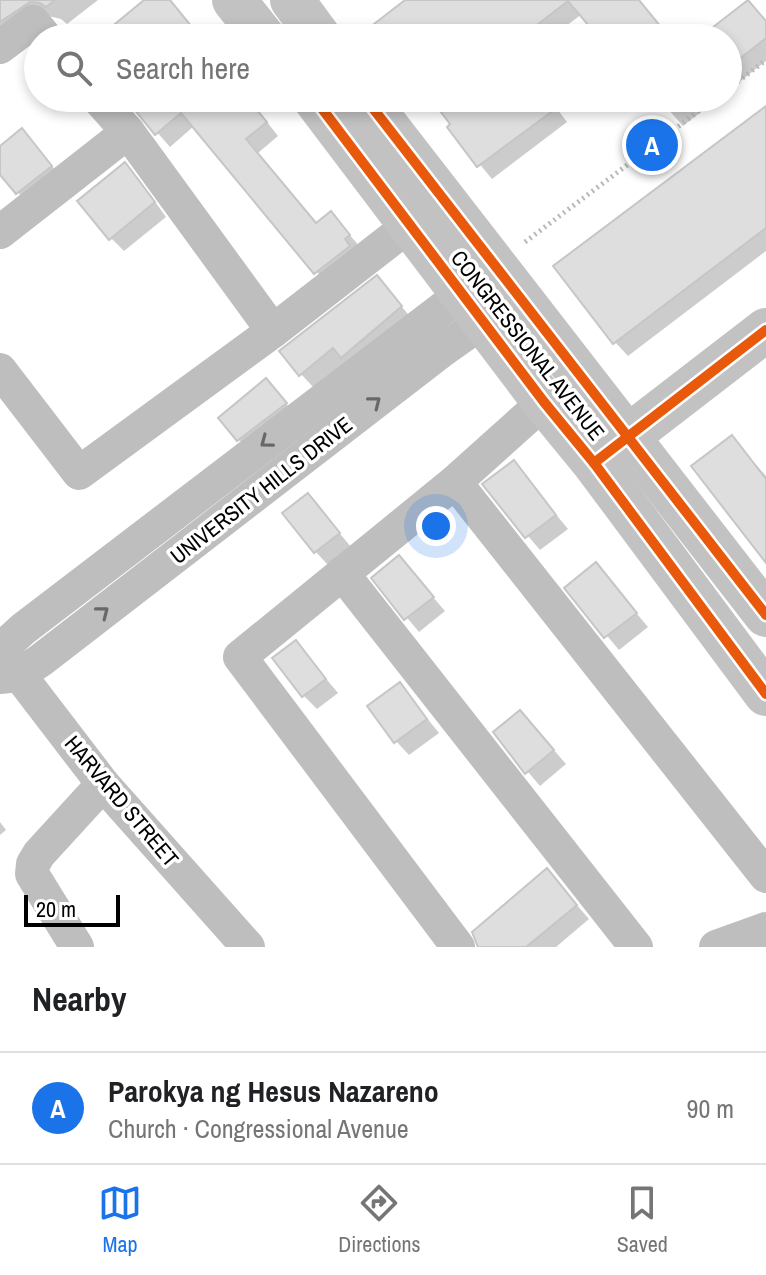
<!DOCTYPE html>
<meta charset="utf-8">
<style>
:root{--surface:#fff;--page:#f6f6f6;--text:#202124;--muted:#757577;--line:#e0e0e0;--accent:#1a73e8}
body{margin:0;font-family:"Archivo Narrow",sans-serif;background:var(--page);color:var(--text)}
.scale{position:absolute;left:24px;bottom:20px;width:96px;box-sizing:border-box;padding-left:8px;border:4px solid #000;border-top:0;font-size:22px;line-height:28px;white-space:nowrap;color:#000;-webkit-text-stroke:6px #fff;paint-order:stroke}
.you{position:absolute;left:436px;top:526px;width:28px;height:28px;margin:-20px;border:6px solid #fff;border-radius:50%;background:#1a73e8;box-shadow:0 0 0 12px #1a73e833}
.badge{display:grid;place-items:center;width:52px;height:52px;border-radius:50%;background:var(--accent);color:#fff;font-size:26px;font-weight:700}
.pin{position:absolute;translate:-50% -50%;border:4px solid #fff;box-shadow:0 2px 8px #0006}
.list{margin:0;padding:0;list-style:none}
h2{display:flex;justify-content:space-between;align-items:center;height:104px;margin:0;padding:0 32px;font-size:34px}
h2 small{font-size:26px;font-weight:400;color:var(--muted)}
.list li{display:grid;grid-template-columns:52px 1fr auto;gap:24px;align-items:center;box-sizing:border-box;height:112px;padding:0 32px;border-top:2px solid var(--line)}
.list b{display:block;font-size:30px;white-space:nowrap}
.list p{margin:0;font-size:26px;white-space:nowrap;color:var(--muted)}
.list em{font-size:26px;font-style:normal;color:var(--muted)}
.icon{flex:none;width:44px;height:44px;fill:none;stroke:currentColor;stroke-width:2;stroke-linecap:round;stroke-linejoin:round}
.map{position:relative;flex:none;width:766px;height:947px;overflow:hidden}
.search{position:absolute;background:var(--surface);box-shadow:0 4px 12px #0003;left:24px;right:24px;top:24px;height:88px;display:flex;align-items:center;gap:20px;box-sizing:border-box;padding:0 28px;border-radius:44px;color:var(--muted);font-size:30px}
.sheet{height:216px;background:var(--surface)}
nav{display:flex;justify-content:space-around;align-items:center;box-sizing:border-box;height:112px;border-top:2px solid var(--line);background:var(--surface);font-size:22px;color:var(--muted)}
nav a{display:grid;justify-items:center;gap:4px}
nav .on{color:var(--accent)}
.map>svg:first-child{display:block}
.shadow{fill:#0003}
.building{fill:#dedede;stroke:#c6c6c6;stroke-width:2}
.lines{fill:none;stroke-linecap:round;stroke-linejoin:round}
.path{stroke:#b9b9b9;stroke-width:5;stroke-dasharray:2 4;stroke-linecap:butt}
.street{stroke:#bebebe;stroke-width:34}
.secondary{stroke:#c2c2c2;stroke-width:44}
.cycleway-casing{stroke:#fff;stroke-width:15}
.cycleway{stroke:#e8590c;stroke-width:10}
.oneway{stroke:#686868}
.labels{text-anchor:middle;dominant-baseline:central;stroke-width:7;stroke-linejoin:round;paint-order:stroke}
.street-label{font-size:22px;fill:#000;stroke:#fff}
</style>
<div class="map">
<svg width="766" height="947" viewBox="0 0 766 947">
<rect width="100%" height="100%" fill="#fff"/>
<g class="shadow">
<path d="M0,0H98L67,24L61,19L44,15L0,45Z"/>
<path d="M409,0H639L670,38H602L582,14L550,38H386Z"/>
<path d="M749,2L766,20V61L728,91V38H702Z"/>
<path d="M127,98H248L278,136L258,153L317,225L331,214L362,249L329,286L194,126L170,147Z"/>
<path d="M433,98H549L567,122L492,179L449,127L453,124Z"/>
<path d="M658,98H719L683,126Z"/>
<path d="M766,108V251L628,356L615,342Z"/>
<path d="M22,131L64,180L30,206L0,172V149Z"/>
<path d="M125,164L138,178L166,217L124,251L111,238Z"/>
<path d="M377,278L414,321L314,388L301,374Z"/>
<path d="M266,381L298,417L252,452L238,439Z"/>
<path d="M732,438L766,476V560Z"/>
<path d="M514,463L568,529L540,550L485,485Z"/>
<path d="M308,495L351,547L328,565L315,551Z"/>
<path d="M399,558L445,611L419,632L374,578Z"/>
<path d="M596,565L648,627L619,650L567,588Z"/>
<path d="M296,643L338,693L317,709L304,696Z"/>
<path d="M400,685L439,733L409,755L396,741Z"/>
<path d="M533,726L566,764L540,786L495,733Z"/>
<path d="M0,822L6,830L0,835Z"/>
<path d="M546,870L589,919L556,947H480Z"/>
</g>
<g class="building">
<path d="M0,0H55L46,7L40,3L30,2L0,22Z"/>
<path d="M144,0H170L201,38H98Z"/>
<path d="M405,0H639L670,38H599L568,1L520,38H356Z"/>
<path d="M748,0L766,21V38L728,68V38H699Z"/>
<path d="M125,98H247L267,122L246,139L316,223L331,211L350,235L345,239L350,246L314,274L181,113L155,135Z"/>
<path d="M430,98H570L477,167L447,127L450,124Z"/>
<path d="M766,106V228L613,344L553,266Z"/>
<path d="M22,128L52,166L16,194L0,175V146Z"/>
<path d="M125,162L155,202L109,240L77,201Z"/>
<path d="M377,275L402,306L341,358L333,348L299,376L279,351Z"/>
<path d="M266,378L287,403L237,441L218,418Z"/>
<path d="M732,435L766,479V563L691,466Z"/>
<path d="M514,460L556,515L525,538L482,484Z"/>
<path d="M308,493L340,533L314,553L282,513Z"/>
<path d="M399,555L434,597L404,620L371,578Z"/>
<path d="M596,562L637,613L604,638L564,588Z"/>
<path d="M296,640L326,679L302,697L272,658Z"/>
<path d="M400,682L427,719L394,743L367,706Z"/>
<path d="M520,710L554,750L525,774L493,732Z"/>
<path d="M547,868L577,905L526,947H478L472,932Z"/>
</g>
<g class="lines">
<g class="path">
<path d="M728,89L766,60"/>
<path d="M525,242L716,98"/>
</g>
<g class="street">
<path d="M0,47L33,22L46,38"/>
<path d="M98,98L128,132L273,331"/>
<path d="M0,232L128,132"/>
<path d="M0,370L79,473L273,331L429,210"/>
<path d="M455,482L766,876"/>
<path d="M342,573L636,947"/>
<path d="M0,650L23,629L480,280"/>
<path d="M5,656L103,784L248,947"/>
<path d="M0,677L19,675L41,660L440,352L502,308"/>
<path d="M77,947L32,874L33,864L39,854L103,784"/>
<path d="M458,947L240,657L455,482L544,402"/>
<path d="M716,947L766,929"/>
</g>
<g class="secondary">
<path d="M234,0L264,38"/>
<path d="M292,0L320,38"/>
<path d="M314,98L544,402L594,463L766,694"/>
<path d="M365,98L766,615"/>
<path d="M605,454L766,330"/>
</g>
<defs>
<g id="cycleway">
<path d="M314,98L544,402L594,463L766,694"/>
<path d="M365,98L766,615"/>
<path d="M594,463L766,330"/>
</g>
</defs>
<use href="#cycleway" class="cycleway-casing"/>
<use href="#cycleway" class="cycleway"/>
</g>
<defs><path id="oneway-chevron" d="M-2-3.5L2.5 0L-2 3.5" fill="none" stroke-width="1.6" stroke-linecap="round" stroke-linejoin="round" transform="scale(2)"/></defs>
<g class="oneway">
<use href="#oneway-chevron" transform="translate(375 402) rotate(-38)"/>
<use href="#oneway-chevron" transform="translate(266 442) rotate(143)"/>
<use href="#oneway-chevron" transform="translate(103 612) rotate(-38)"/>
</g>
<g class="labels">
<g class="street-label">
<text transform="translate(528 345) rotate(52)">CONGRESSIONAL AVENUE</text>
<text transform="translate(261 490) rotate(-38)">UNIVERSITY HILLS DRIVE</text>
<text transform="translate(122 801) rotate(50)">HARVARD STREET</text>
</g>
</g>
</svg>
<div class="scale">20 m</div>
<div class="you"></div>
<div class="pin badge" style="left:652px;top:145px">A</div>
<div class="search"><svg class="icon" aria-label="search" viewBox="0 0 24 24"><circle cx="10" cy="10" r="6"/><path d="M15 15l6 6"/></svg>Search here</div>
</div>
<section class="sheet">
<h2>Nearby<small></small></h2>
<ul class="list">
<li><span class="badge">A</span><div><b>Parokya ng Hesus Nazareno</b><p>Church · Congressional Avenue</p></div><em>90 m</em></li>
</ul>
</section>
<nav>
<a class="on"><svg class="icon" aria-label="map" viewBox="0 0 24 24"><path d="M3 6l6-2 6 2 6-2v14l-6 2-6-2-6 2zM9 4v14M15 6v14"/></svg>Map</a>
<a><svg class="icon" aria-label="directions" viewBox="0 0 24 24"><path d="M12 3l9 9-9 9-9-9zM9 14v-3h6M13 9l2 2-2 2"/></svg>Directions</a>
<a><svg class="icon" aria-label="saved" viewBox="0 0 24 24"><path d="M7 4h10v16l-5-4-5 4z"/></svg>Saved</a>
</nav>
